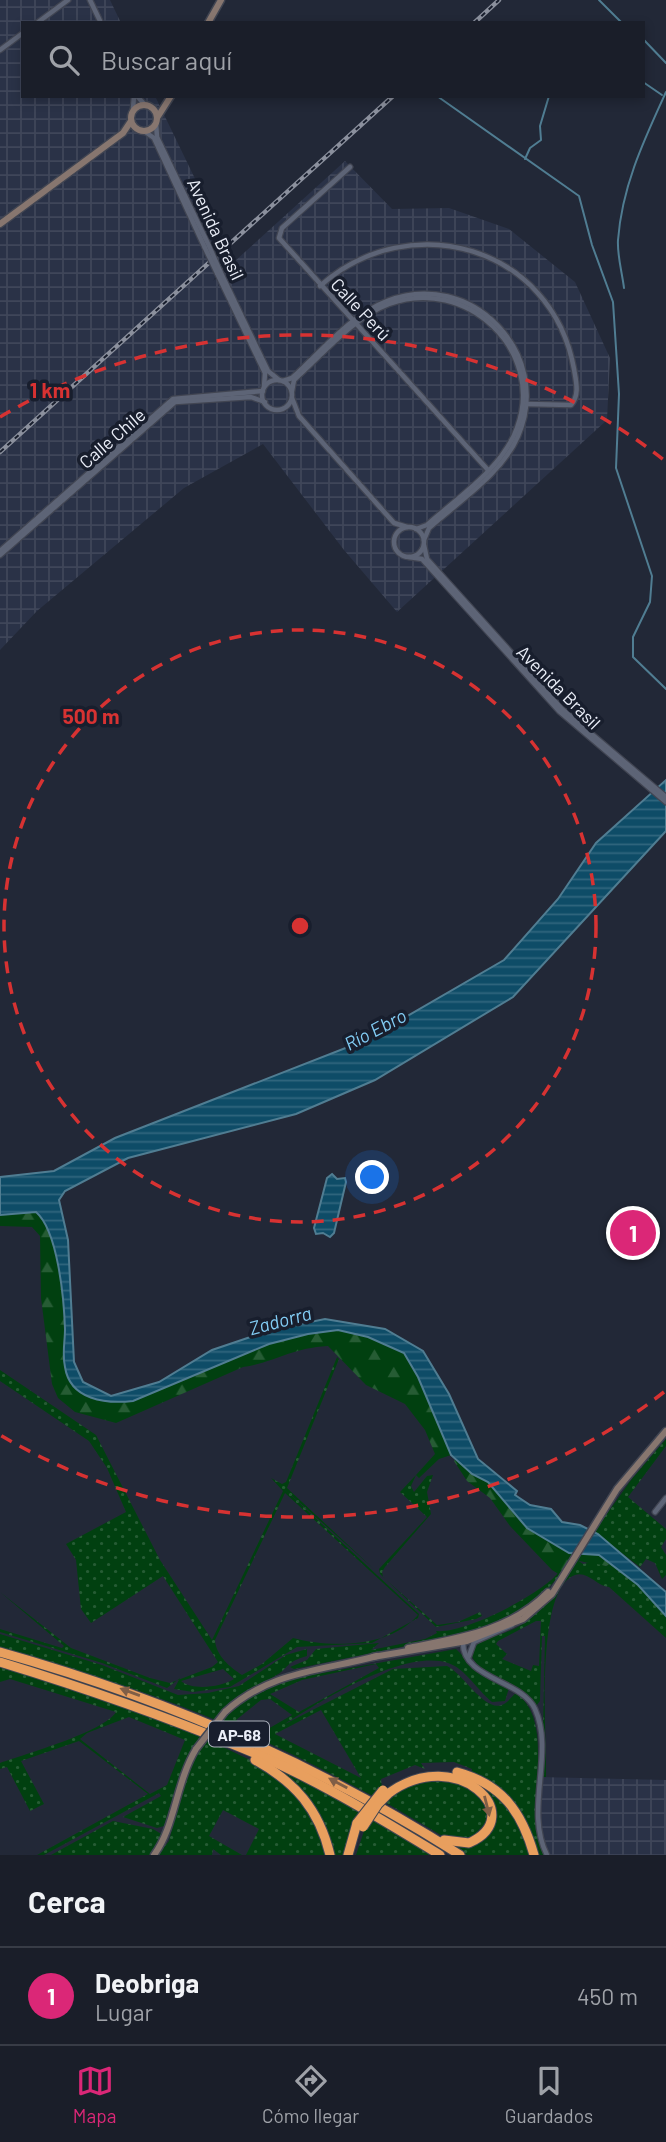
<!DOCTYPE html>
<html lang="es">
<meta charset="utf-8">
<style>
:root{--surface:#1a1e29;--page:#272b35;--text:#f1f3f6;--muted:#9fa2a8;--line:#383c46;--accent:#db2777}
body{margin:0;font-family:Barlow,sans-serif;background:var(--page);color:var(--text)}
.you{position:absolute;left:373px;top:1178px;width:24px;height:24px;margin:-18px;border:5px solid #fff;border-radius:50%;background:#1a73e8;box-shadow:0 0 0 10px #1a73e833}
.badge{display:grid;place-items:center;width:46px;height:46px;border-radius:50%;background:var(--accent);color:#fff;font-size:23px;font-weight:700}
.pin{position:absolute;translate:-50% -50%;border:4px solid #fff;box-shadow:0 2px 7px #0006}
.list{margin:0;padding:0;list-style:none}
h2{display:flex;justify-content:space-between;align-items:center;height:91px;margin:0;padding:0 28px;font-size:30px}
h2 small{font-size:23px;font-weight:400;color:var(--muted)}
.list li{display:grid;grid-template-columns:46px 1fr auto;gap:21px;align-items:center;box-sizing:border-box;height:98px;padding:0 28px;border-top:2px solid var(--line)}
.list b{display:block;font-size:26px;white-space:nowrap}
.list p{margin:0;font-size:23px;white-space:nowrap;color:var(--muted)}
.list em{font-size:23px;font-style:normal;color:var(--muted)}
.icon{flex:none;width:38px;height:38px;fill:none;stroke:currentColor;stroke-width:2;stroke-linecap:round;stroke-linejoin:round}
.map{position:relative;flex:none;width:666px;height:1855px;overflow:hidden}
.search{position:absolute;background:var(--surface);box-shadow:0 4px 10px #0003;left:21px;right:21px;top:21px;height:77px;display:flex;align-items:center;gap:18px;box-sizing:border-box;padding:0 24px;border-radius:0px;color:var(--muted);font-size:26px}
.sheet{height:189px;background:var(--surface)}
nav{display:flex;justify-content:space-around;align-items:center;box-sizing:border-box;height:98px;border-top:2px solid var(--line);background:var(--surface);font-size:19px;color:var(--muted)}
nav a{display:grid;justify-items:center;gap:4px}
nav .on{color:var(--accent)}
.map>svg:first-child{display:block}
.industrial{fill:url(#industrial-grid)}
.grass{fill:url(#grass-dots);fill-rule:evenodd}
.forest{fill:url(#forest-firs)}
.water{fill:url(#water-rules);stroke:#507d92;stroke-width:2}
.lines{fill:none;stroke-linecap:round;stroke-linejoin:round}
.stream{stroke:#507d92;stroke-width:2}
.minor-casing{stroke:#414552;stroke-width:7}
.secondary-casing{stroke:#414552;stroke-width:9}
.motorway-casing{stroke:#414552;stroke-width:11}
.minor{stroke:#5d6476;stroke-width:4.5}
.secondary{stroke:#87766f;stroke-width:6}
.motorway{stroke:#e89f5e;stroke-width:9}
.rail-casing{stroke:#8b909d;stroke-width:4.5}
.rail{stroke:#181e2d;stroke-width:2;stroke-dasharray:5;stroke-linecap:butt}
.minor-bridge-casing{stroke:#414552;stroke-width:7;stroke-linecap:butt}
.secondary-bridge-casing{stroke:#414552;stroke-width:9;stroke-linecap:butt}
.motorway-bridge-casing{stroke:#414552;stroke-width:11;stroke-linecap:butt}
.minor-bridge{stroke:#5d6476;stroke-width:4.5}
.secondary-bridge{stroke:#87766f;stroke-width:6}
.motorway-bridge{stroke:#e89f5e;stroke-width:9}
.oneway{fill:#805e46}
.ring{fill:none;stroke:#d73232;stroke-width:3.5;stroke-dasharray:12 9}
.labels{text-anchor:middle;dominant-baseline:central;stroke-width:7;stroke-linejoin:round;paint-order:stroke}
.shield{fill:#181e2d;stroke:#abb0bb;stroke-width:2}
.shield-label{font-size:16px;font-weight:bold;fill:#eaeef8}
.street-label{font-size:18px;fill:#eaeef8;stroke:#181e2d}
.water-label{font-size:19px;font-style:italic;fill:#82ccf4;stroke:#181e2d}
.centre{fill:#d73232;stroke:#181e2d;stroke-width:3.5}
.ring-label{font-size:21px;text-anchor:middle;font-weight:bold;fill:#d73232;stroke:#181e2d;stroke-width:7;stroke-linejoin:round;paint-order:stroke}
</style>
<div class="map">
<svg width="666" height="1855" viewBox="0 0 666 1855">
<defs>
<pattern id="industrial-grid" width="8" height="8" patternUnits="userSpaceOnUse" patternTransform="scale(1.75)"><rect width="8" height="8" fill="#2a3247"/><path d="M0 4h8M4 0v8" fill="none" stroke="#3f4659"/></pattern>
<pattern id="grass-dots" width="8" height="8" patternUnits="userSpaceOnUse" patternTransform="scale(1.75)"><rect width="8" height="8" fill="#014010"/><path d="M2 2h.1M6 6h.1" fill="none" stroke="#265c34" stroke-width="1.8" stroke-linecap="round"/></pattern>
<pattern id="forest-firs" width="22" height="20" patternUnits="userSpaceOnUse" patternTransform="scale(1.75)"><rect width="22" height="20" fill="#014010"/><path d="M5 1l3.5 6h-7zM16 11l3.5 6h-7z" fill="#265c34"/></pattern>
<pattern id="water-rules" width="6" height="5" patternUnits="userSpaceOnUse" patternTransform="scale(1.75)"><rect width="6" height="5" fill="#0e4c67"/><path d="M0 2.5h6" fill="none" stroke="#31667e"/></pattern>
</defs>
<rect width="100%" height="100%" fill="#222837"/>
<g class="industrial">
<path d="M0,0H110L121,23H23V96H155L230,251L213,281L345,161L392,209L449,208L509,229L575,282L610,358L607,420L397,612L344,550L263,444L184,488L37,611L0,650Z"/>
<path d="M537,1777L666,1780V1855H544L536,1825Z"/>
</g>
<g class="grass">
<path d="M337,1357L339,1359L287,1488L375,1570L281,1486L419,1614L418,1618L372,1643L297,1647L230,1687L193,1692L174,1689L180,1678L167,1688L102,1663L0,1632V1629L62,1648L64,1646L0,1592L71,1648L150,1678L170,1683L212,1667L218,1662L163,1576L91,1623L81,1609L76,1560L66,1544L126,1512L107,1468L89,1441L0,1381V1370L96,1435L160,1560L212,1640L283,1491L271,1478L282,1484L286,1482ZM285,1493L418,1615C390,1648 331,1648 293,1638L262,1664L242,1675C230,1667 216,1656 215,1640ZM223,1669L234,1679C221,1687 193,1691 181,1681Z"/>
<path d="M666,1439V1446L628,1497L666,1529V1539L661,1547L666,1555V1575L662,1579L655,1563L646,1559L640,1567L594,1532L631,1480Z"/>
<path d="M416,1475L411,1486L414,1492L427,1476L433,1475L427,1492L431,1514L385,1567L382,1572L383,1577L437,1625L458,1622L480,1612L482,1616L476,1619L436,1627L380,1574L379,1569L427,1517L400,1492Z"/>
<path d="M577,1560L583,1564L592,1562L606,1566L610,1564L638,1585L666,1616V1638L609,1587C598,1587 588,1571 575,1575C534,1588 547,1740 546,1777H542L545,1636H542L540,1701L536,1706C520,1682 481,1681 471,1654C475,1638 501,1636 516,1628C544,1613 561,1587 577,1560ZM536,1621H541L539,1666L533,1665L531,1671L502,1659L507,1654L496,1644L498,1641Z"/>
<path d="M558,1573L560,1575C538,1601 515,1617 484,1630L294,1669L290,1667L307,1660L316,1649L379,1643L371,1650L425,1639L437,1633L436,1631C464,1634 540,1595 558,1573Z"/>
<path d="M0,1634L102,1665L178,1695L208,1693L239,1686L286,1655L307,1649V1656C283,1663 290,1668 275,1676C256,1687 240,1695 224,1710L289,1679L456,1649L483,1676L509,1688L505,1701L492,1702C478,1691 465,1668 448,1663C404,1649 322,1700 285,1724L393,1669L447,1666C463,1673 486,1715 504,1704C509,1701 512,1696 516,1693C559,1724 522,1809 544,1855H537L523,1816L498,1787L472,1773V1769L454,1762L421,1763L425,1769L415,1765L381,1779L382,1788L373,1796C338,1778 304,1759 268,1743C182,1702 91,1674 0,1648ZM376,1664L379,1668L299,1712L270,1694L302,1680ZM270,1699L292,1715L261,1733L236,1720L261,1700ZM321,1710L361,1778L275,1734Z"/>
<path d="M0,1666C77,1689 153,1713 225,1748C246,1758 272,1769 289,1786C309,1806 318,1829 326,1855H246L259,1829L223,1810L209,1836L242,1855H221L213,1849L212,1855H158L169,1841L187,1770L199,1749L194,1746L180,1774L164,1826L157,1828L123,1817L161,1796L159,1793L44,1855H37L148,1794L79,1741L21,1761L44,1804L30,1811L7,1767L0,1769V1763C25,1754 104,1732 116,1712L10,1679L0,1682ZM129,1717L185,1740L167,1785L150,1794L80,1739L87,1733Z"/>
<path d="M271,1765L333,1797L433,1855H356L365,1828L356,1822L345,1855H331L322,1823Z"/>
<path d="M438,1779C462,1783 490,1790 487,1821L470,1840L446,1838L383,1801L416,1782Z"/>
<path d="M472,1781L510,1804L532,1855H467L455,1847L466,1846L492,1819L477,1785Z"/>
<path d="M113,1821L153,1829L163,1835L150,1855H51Z"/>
</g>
<g class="forest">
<path d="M36,1212C70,1240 61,1336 68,1379C87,1400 105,1404 133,1401L269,1344L308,1334L339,1330L368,1337L404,1353L418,1377L451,1455L439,1459L419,1478L416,1475L435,1454L425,1430L405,1404L366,1385L328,1346C291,1348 276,1362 243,1367L116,1423L75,1412L58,1398L52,1384L41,1298L40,1236L32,1227L0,1226V1215Z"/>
<path d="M456,1459L472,1474L488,1482L527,1528L569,1553L599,1555L610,1564L606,1566C592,1562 582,1564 570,1557L560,1575L552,1570L510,1526L490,1498L467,1481L454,1461Z"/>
</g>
<g class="water">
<path d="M666,780V831L513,997L375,1080L296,1114L128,1158L65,1191L59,1200L68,1240L74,1362L83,1382L111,1396L159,1382L212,1350L271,1330L325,1319L385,1329L423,1351L449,1394L478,1459L517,1491L515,1495L530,1505L551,1509L562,1522L580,1525L598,1534L666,1592V1616L638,1585L599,1555L569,1553L527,1528L488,1482L472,1474L451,1455L418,1377L404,1353L368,1337L338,1330L308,1334L269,1344L133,1401C106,1404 70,1400 65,1367C62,1354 65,1342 65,1329C64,1299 58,1231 36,1212L0,1215V1177L54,1171L115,1138L366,1040L504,960L558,899L596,843Z"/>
<path d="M332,1174L337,1179L345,1178L346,1182L334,1233L330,1237L323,1233L316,1234L314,1228L327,1178Z"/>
</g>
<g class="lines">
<g class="stream">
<path d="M599,0L622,23"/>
<path d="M643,39L666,63"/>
<path d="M643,82L662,95"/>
<path d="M437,96L579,196L592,245L613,302L619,394L616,468L652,576L650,602L633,637V657L666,689"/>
<path d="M525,159L530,148L541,140L540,126L549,96"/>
<path d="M624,288C622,272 617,255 618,240C622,186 644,140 666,92"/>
</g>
<defs>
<g id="minor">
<path d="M90,0L101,23"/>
<path d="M37,23L68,0"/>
<path d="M0,50L23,33"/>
<path d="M137,96L145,105"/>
<path d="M133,109L134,96"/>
<path d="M156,123L157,137L209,246"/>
<path d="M144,131L154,138L205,248"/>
<path d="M350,167L282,228L279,238L488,470"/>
<path d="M220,271L268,371L279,380"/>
<path d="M217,273L265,373L264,387"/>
<path d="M320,286C410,206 552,246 574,369C576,381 580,395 571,405L527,404"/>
<circle cx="277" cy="395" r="15"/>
<path d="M283,381L292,378C320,353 350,315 387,301C470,268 554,353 518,436C502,474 459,501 429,528L424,540"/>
<path d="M292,391L294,380C322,355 354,317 389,304C466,275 546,351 517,428C502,469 458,497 427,525L416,529"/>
<path d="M292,398L299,416L394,523L407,527"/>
<circle cx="409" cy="542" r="15"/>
<path d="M424,545L427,559L562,709L666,797"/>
<path d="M0,551L173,399L263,391"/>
<path d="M0,555L175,402L251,397L265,402"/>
<path d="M409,557L422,559L559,711L666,802"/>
<path d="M655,1512L666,1498"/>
<path d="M463,1642C462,1679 522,1680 535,1709C555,1753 524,1810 547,1855"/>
<path d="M469,1656L474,1642L512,1625"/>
</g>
<g id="secondary">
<path d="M208,23L221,0"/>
<circle cx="144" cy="118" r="13"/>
<path d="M157,118L171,96"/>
<path d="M0,224L123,133L131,121"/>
<path d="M408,1648C459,1638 510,1631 548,1592"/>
<path d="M373,1657L467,1641L523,1619L552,1594L617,1489L666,1431"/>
<path d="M225,1712C270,1671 322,1671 377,1656"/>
<path d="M154,1855C175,1827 176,1782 196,1749"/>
</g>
<g id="motorway">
<path d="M0,1652C164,1698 316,1763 460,1855"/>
<path d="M0,1662C82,1687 162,1715 242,1748C311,1776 376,1816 440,1855"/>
<path d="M255,1760C295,1782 319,1809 330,1855"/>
<path d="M457,1772C502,1784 522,1812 534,1855"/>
<path d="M389,1793C457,1744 530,1816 469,1843L444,1840"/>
<path d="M348,1855L357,1823"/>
</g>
</defs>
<use href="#minor" class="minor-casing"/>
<use href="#secondary" class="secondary-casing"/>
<use href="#motorway" class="motorway-casing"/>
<use href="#minor" class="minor"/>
<use href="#secondary" class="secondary"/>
<use href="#motorway" class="motorway"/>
<defs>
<g id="rail">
<path d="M474,23L499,0"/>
<path d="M0,452L393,96"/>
</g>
</defs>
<use href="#rail" class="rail-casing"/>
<use href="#rail" class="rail"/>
<defs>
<g id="minor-bridge">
<path d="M209,246L220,271"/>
<path d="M205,248L217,273"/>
</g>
<path id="secondary-bridge" d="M196,1749L225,1712"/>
<g id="motorway-bridge">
<path d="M357,1823L383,1790"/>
<path d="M363,1827L378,1804L389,1793"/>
</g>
</defs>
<use href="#minor-bridge" class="minor-bridge-casing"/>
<use href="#secondary-bridge" class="secondary-bridge-casing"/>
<use href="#motorway-bridge" class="motorway-bridge-casing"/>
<use href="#minor-bridge" class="minor-bridge"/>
<use href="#secondary-bridge" class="secondary-bridge"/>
<use href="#motorway-bridge" class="motorway-bridge"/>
</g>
<defs><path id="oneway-solid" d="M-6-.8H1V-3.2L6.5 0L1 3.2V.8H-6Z" transform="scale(1.75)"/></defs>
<g class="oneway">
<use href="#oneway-solid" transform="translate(130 1692) rotate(-160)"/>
<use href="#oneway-solid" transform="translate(338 1783) rotate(-152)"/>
<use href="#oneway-solid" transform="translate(487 1806) rotate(76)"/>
</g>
<g class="ring">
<circle cx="300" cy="926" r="296"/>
<path d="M664 1392A591 591 0 0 1 0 1435M0 417A591 591 0 0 1 664 460"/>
</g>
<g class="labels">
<rect class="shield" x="209" y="1721.5" width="60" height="25" rx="5"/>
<g class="shield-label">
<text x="239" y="1734">AP-68</text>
</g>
<g class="street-label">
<text transform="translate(216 229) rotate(65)">Avenida Brasil</text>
<text transform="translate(361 309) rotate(47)">Calle Perú</text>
<text transform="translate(112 438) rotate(-41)">Calle Chile</text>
<text transform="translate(559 687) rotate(45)">Avenida Brasil</text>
</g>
<g class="water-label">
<text transform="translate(375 1029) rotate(-28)">Río Ebro</text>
<text transform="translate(280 1320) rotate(-15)">Zadorra</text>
</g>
</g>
<circle cx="300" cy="926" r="10" class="centre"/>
<g class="ring-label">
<text x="50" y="398">1 km</text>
<text x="91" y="724">500 m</text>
</g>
</svg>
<div class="you"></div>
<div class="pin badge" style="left:633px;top:1233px">1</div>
<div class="search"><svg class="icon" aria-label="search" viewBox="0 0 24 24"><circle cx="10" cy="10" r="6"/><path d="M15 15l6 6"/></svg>Buscar aquí</div>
</div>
<section class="sheet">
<h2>Cerca<small></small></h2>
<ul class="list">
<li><span class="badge">1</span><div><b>Deobriga</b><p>Lugar</p></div><em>450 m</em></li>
</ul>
</section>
<nav>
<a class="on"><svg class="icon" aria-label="map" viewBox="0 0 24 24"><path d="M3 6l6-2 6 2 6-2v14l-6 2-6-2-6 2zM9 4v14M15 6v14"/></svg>Mapa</a>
<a><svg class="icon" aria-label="directions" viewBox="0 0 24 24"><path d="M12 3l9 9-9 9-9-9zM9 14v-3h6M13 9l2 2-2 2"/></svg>Cómo llegar</a>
<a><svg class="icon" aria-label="saved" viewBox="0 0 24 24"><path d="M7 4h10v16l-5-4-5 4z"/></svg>Guardados</a>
</nav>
